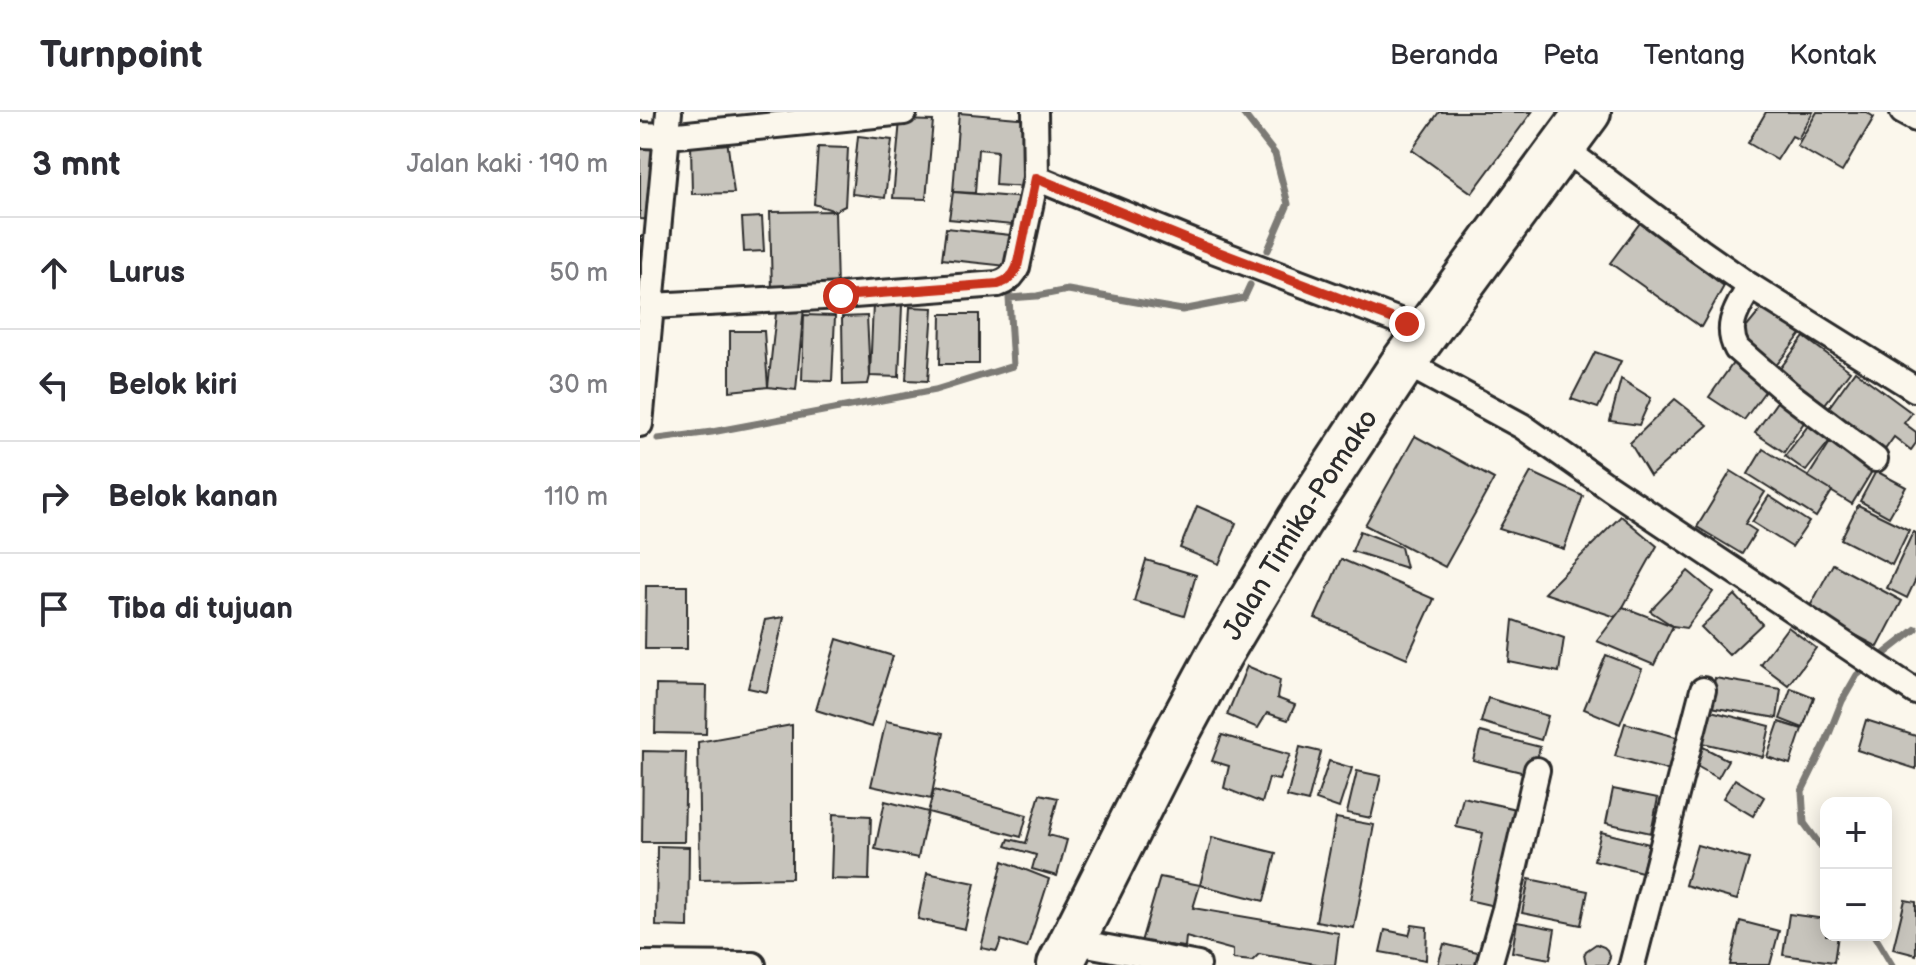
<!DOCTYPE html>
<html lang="id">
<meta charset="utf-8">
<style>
:root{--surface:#fff;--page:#f2f2f3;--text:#2b2b33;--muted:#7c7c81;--line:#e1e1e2}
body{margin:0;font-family:"Balsamiq Sans",sans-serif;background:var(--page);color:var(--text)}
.controls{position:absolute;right:24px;bottom:24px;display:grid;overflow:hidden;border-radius:16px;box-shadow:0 4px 20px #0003}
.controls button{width:72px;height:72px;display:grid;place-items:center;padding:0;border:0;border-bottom:2px solid var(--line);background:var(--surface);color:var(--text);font:40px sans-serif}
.stop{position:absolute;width:24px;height:24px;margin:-18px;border:6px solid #c8321e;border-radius:50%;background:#fff}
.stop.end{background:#c8321e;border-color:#fff;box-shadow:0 2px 8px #0008}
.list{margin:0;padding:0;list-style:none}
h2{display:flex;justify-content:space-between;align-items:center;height:104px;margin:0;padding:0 32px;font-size:34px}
h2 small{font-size:26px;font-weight:400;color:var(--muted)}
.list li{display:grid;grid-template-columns:52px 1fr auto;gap:24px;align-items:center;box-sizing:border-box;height:112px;padding:0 32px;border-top:2px solid var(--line)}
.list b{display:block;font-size:30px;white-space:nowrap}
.list em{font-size:26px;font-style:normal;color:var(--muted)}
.icon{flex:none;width:44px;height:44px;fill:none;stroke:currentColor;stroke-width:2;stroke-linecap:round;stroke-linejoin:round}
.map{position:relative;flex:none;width:1276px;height:853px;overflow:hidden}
header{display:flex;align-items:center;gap:48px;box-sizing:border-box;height:112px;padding:0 40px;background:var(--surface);border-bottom:2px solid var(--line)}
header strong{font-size:38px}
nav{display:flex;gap:44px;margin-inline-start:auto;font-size:28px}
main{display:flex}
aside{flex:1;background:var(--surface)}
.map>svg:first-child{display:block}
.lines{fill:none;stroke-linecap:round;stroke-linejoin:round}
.stream{stroke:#7b7a75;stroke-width:7}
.building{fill:#c7c4bc;stroke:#2b2b2b;stroke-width:2}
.street-casing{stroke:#2b2b2b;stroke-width:30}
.highway-casing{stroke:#2b2b2b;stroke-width:50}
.street{stroke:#fbf7ec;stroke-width:24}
.highway{stroke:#fbf7ec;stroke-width:44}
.route{stroke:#c8321e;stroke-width:10}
.labels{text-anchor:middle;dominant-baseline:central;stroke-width:6;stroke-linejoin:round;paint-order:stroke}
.street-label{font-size:28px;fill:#2b2b2b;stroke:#fbf7ec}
</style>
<header>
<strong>Turnpoint</strong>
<nav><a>Beranda</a><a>Peta</a><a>Tentang</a><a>Kontak</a></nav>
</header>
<main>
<aside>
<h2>3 mnt<small>Jalan kaki · 190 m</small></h2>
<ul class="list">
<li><svg class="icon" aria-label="ahead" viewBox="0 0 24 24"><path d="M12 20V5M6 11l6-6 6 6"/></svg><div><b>Lurus</b></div><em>50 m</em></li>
<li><svg class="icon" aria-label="left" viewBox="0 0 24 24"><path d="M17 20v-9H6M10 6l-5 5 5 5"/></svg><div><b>Belok kiri</b></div><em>30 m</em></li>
<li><svg class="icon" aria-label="right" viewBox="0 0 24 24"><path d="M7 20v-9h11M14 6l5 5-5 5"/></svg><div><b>Belok kanan</b></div><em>110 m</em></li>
<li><svg class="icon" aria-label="arrive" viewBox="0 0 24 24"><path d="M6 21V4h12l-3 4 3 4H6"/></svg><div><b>Tiba di tujuan</b></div></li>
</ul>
</aside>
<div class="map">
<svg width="1276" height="853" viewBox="0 0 1276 853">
<rect width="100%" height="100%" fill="#fbf7ec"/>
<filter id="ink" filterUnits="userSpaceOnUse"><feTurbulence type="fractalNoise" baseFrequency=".0125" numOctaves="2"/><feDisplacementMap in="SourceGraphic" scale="16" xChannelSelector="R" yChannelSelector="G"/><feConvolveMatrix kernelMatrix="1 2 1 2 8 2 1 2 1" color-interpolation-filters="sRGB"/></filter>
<g filter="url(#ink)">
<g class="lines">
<g class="stream">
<path d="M602,0L635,42L648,92L628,138"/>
<path d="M18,327L72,320L295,278L373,254L369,186L397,184L428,178L542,198L604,186L610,173"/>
<path d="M1186,741L1164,711L1162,679L1185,632L1202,589L1217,563L1276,517"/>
<path d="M1234,823L1252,853"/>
</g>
</g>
<g class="building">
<path d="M799,0H892L832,81L772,38Z"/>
<path d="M1126,0H1173L1158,27L1152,24L1137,48L1108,31Z"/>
<path d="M1177,0H1226L1234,5L1202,60L1157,34Z"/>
<path d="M319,1L391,7L386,75L355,73L357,39L338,37L335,81L313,80Z"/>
<path d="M260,8L293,9L286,87L253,86Z"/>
<path d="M218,24L252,28L245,86L212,82Z"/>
<path d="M87,27L94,81L52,82L51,32Z"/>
<path d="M178,35L208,36L205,94L195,99L174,92Z"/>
<path d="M0,36L24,38L18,108L0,107Z"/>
<path d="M313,80L386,86L383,114L309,107Z"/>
<path d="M195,99L197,177L132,179L130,100Z"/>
<path d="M122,105L124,139L104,140L102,106Z"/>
<path d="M1000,111L1084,174L1061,215L970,151Z"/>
<path d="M306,116L379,124L376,155L302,147Z"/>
<path d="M0,124H5L0,183Z"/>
<path d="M137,192L164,195L156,278L128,275Z"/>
<path d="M233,192L262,193L259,265L230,264Z"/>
<path d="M1124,194L1161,222L1134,256L1097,227Z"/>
<path d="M270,195L293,196L288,269L266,268Z"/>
<path d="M301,202H339V252H300Z"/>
<path d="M164,203L195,204L192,269L162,268Z"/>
<path d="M227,204L230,264L228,272L203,273L202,205Z"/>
<path d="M90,219H124L128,275L90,279Z"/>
<path d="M1164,225L1210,259L1185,292L1139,258Z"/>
<path d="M955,240L981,249L958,296L931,287Z"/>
<path d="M1096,247L1131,271L1104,308L1069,285Z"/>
<path d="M1215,259L1272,301L1264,311L1276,320V331L1271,338L1254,325L1244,339L1187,298Z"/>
<path d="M981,267L1011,286L999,313L970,309Z"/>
<path d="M1141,284L1169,303L1144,340L1115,321Z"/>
<path d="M1035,287L1068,313L1010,364L990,331Z"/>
<path d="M1174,306L1195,322L1166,359L1145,344Z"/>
<path d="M775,324L854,367L805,455L725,413Z"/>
<path d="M1194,324L1237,351L1212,392L1168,365Z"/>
<path d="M1123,337L1192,379L1176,405L1108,362Z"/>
<path d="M1091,359L1125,380L1105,412L1116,419L1102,442L1057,415Z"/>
<path d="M1236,359L1266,375L1249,405L1220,389Z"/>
<path d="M891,360L943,384L924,437L859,417Z"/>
<path d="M1129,384L1169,410L1152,435L1112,410Z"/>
<path d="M1218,393L1269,418L1252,453L1201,427Z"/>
<path d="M557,394L596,411L579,452L540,436Z"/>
<path d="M981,404L1017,434L983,495L976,505L904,481Z"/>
<path d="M720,419L761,435L766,456L712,439Z"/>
<path d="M1273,420L1276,421V467L1267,486L1247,476Z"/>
<path d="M701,447L794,487L767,546L675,506Z"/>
<path d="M506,448L556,463L544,504L494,489Z"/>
<path d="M1193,452L1262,489L1238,535L1168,498Z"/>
<path d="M1048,459L1073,480L1046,516L1033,514L1010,499Z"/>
<path d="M6,474H47V537H5Z"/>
<path d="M1095,483L1122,512L1089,543L1061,515Z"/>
<path d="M983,495L1033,514L1014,553L957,529Z"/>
<path d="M144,505L127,580L108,576L125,508Z"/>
<path d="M873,508L924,526L919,560L869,550Z"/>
<path d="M1148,515L1176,536L1148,573L1120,552Z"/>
<path d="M197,527L253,544L231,615L176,598Z"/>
<path d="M966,543L1002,557L980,612L944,597Z"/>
<path d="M607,554L640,568L637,586L655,593L648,608L627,601L618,616L587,603Z"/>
<path d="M1075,566L1141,577L1137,606L1070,595Z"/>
<path d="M16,573L67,574L66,622L15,621Z"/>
<path d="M1151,576L1174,585L1163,616L1140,607Z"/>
<path d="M848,586L908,604L901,628L841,610Z"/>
<path d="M1071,599L1130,614L1123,645L1063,631Z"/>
<path d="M1226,608L1276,624V657L1217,638Z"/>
<path d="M246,609L304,621L291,687L231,674Z"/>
<path d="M1139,610L1162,617L1150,652L1127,645Z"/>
<path d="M985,611L1047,628L1038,661L975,644Z"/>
<path d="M152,613V766L60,768L58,630Z"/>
<path d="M840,620L900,635L893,663L833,648Z"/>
<path d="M582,623L650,643L639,668L629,666L622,691L584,676L589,654L572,649Z"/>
<path d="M660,635L681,640L668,690L647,685Z"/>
<path d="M1063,635L1088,648L1078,666L1053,652Z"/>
<path d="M3,639L46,640L44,730H2Z"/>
<path d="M689,649L712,656L699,696L676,688Z"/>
<path d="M717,659L741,664L731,706L707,701Z"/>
<path d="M1095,667L1124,685L1113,704L1083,686Z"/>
<path d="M973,677L1018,686L1011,721L966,711Z"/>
<path d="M294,678L387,703L381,725L288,700Z"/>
<path d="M400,682L418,686L408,723L427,728L417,764L392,757L396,743L366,734L369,727L386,731Z"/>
<path d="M823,685L885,699L863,796L828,788L843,721L816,715Z"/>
<path d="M245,689L288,700L278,746L235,737Z"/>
<path d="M193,702L231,704L229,768L191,767Z"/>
<path d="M696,706L734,713L714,816L676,809Z"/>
<path d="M961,720L1009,732L1002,760L954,748Z"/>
<path d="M572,725L636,741L624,789L560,773Z"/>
<path d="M1057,733L1109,747L1097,788L1045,773Z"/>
<path d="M17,734L49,735L48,815L16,814Z"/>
<path d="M363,749L409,767L387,836L361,828L357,839L341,836Z"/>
<path d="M287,761L335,771L325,817L278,807Z"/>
<path d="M520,765L560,773L553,796L699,821L695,853H681L619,842L612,849L593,847V838L546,825L545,835L501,830Z"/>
<path d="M889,767L948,779L941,813L882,801Z"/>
<path d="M1265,788L1276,790V843L1253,837Z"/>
<path d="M1149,802L1186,807V823H1198L1194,850L1143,843Z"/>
<path d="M1100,809L1139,819L1130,853H1090Z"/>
<path d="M877,810L915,817L910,847L872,840Z"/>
<path d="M772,813L787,815L786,848L740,840L745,818L769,823Z"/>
<path d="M804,832L850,843L847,853H798Z"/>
<path d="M956,832L964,835L967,838L970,846L967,853H947L946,851L944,843L946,839Z"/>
</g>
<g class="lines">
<defs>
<g id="street">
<path d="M395,0L396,66L565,135L767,212"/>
<path d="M1263,0L1276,7"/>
<path d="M0,23L28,24L264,0"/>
<path d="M922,35L1060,139L1110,174L1275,277"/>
<path d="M1110,174C1098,196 1084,213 1097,237L1149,282L1235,347"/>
<path d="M12,194L201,184L358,172C367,169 373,165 377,155L396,66"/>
<path d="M764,250L882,314L970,376L1276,580"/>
<path d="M0,312L29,0"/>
<path d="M431,829L558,853"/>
<path d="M0,852L113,853"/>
<path d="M849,853L865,797L897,658"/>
<path d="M992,853L1063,578"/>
</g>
<g id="highway">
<path id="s1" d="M420,853L532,630L579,543L659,409L764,250L948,0"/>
</g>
</defs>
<use href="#street" class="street-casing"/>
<use href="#highway" class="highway-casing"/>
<use href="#street" class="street"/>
<use href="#highway" class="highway"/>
</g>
</g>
<g class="lines" filter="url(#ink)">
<path class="route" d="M201,184L358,172C367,169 373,165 377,155L396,66L565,135L767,212"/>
</g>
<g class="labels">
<g class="street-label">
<text stroke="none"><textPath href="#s1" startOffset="502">Jalan Timika-Pomako</textPath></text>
</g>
</g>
</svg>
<div class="controls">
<button>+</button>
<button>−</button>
</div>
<div class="stop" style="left:201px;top:184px"></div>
<div class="stop end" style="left:767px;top:212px"></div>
</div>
</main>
